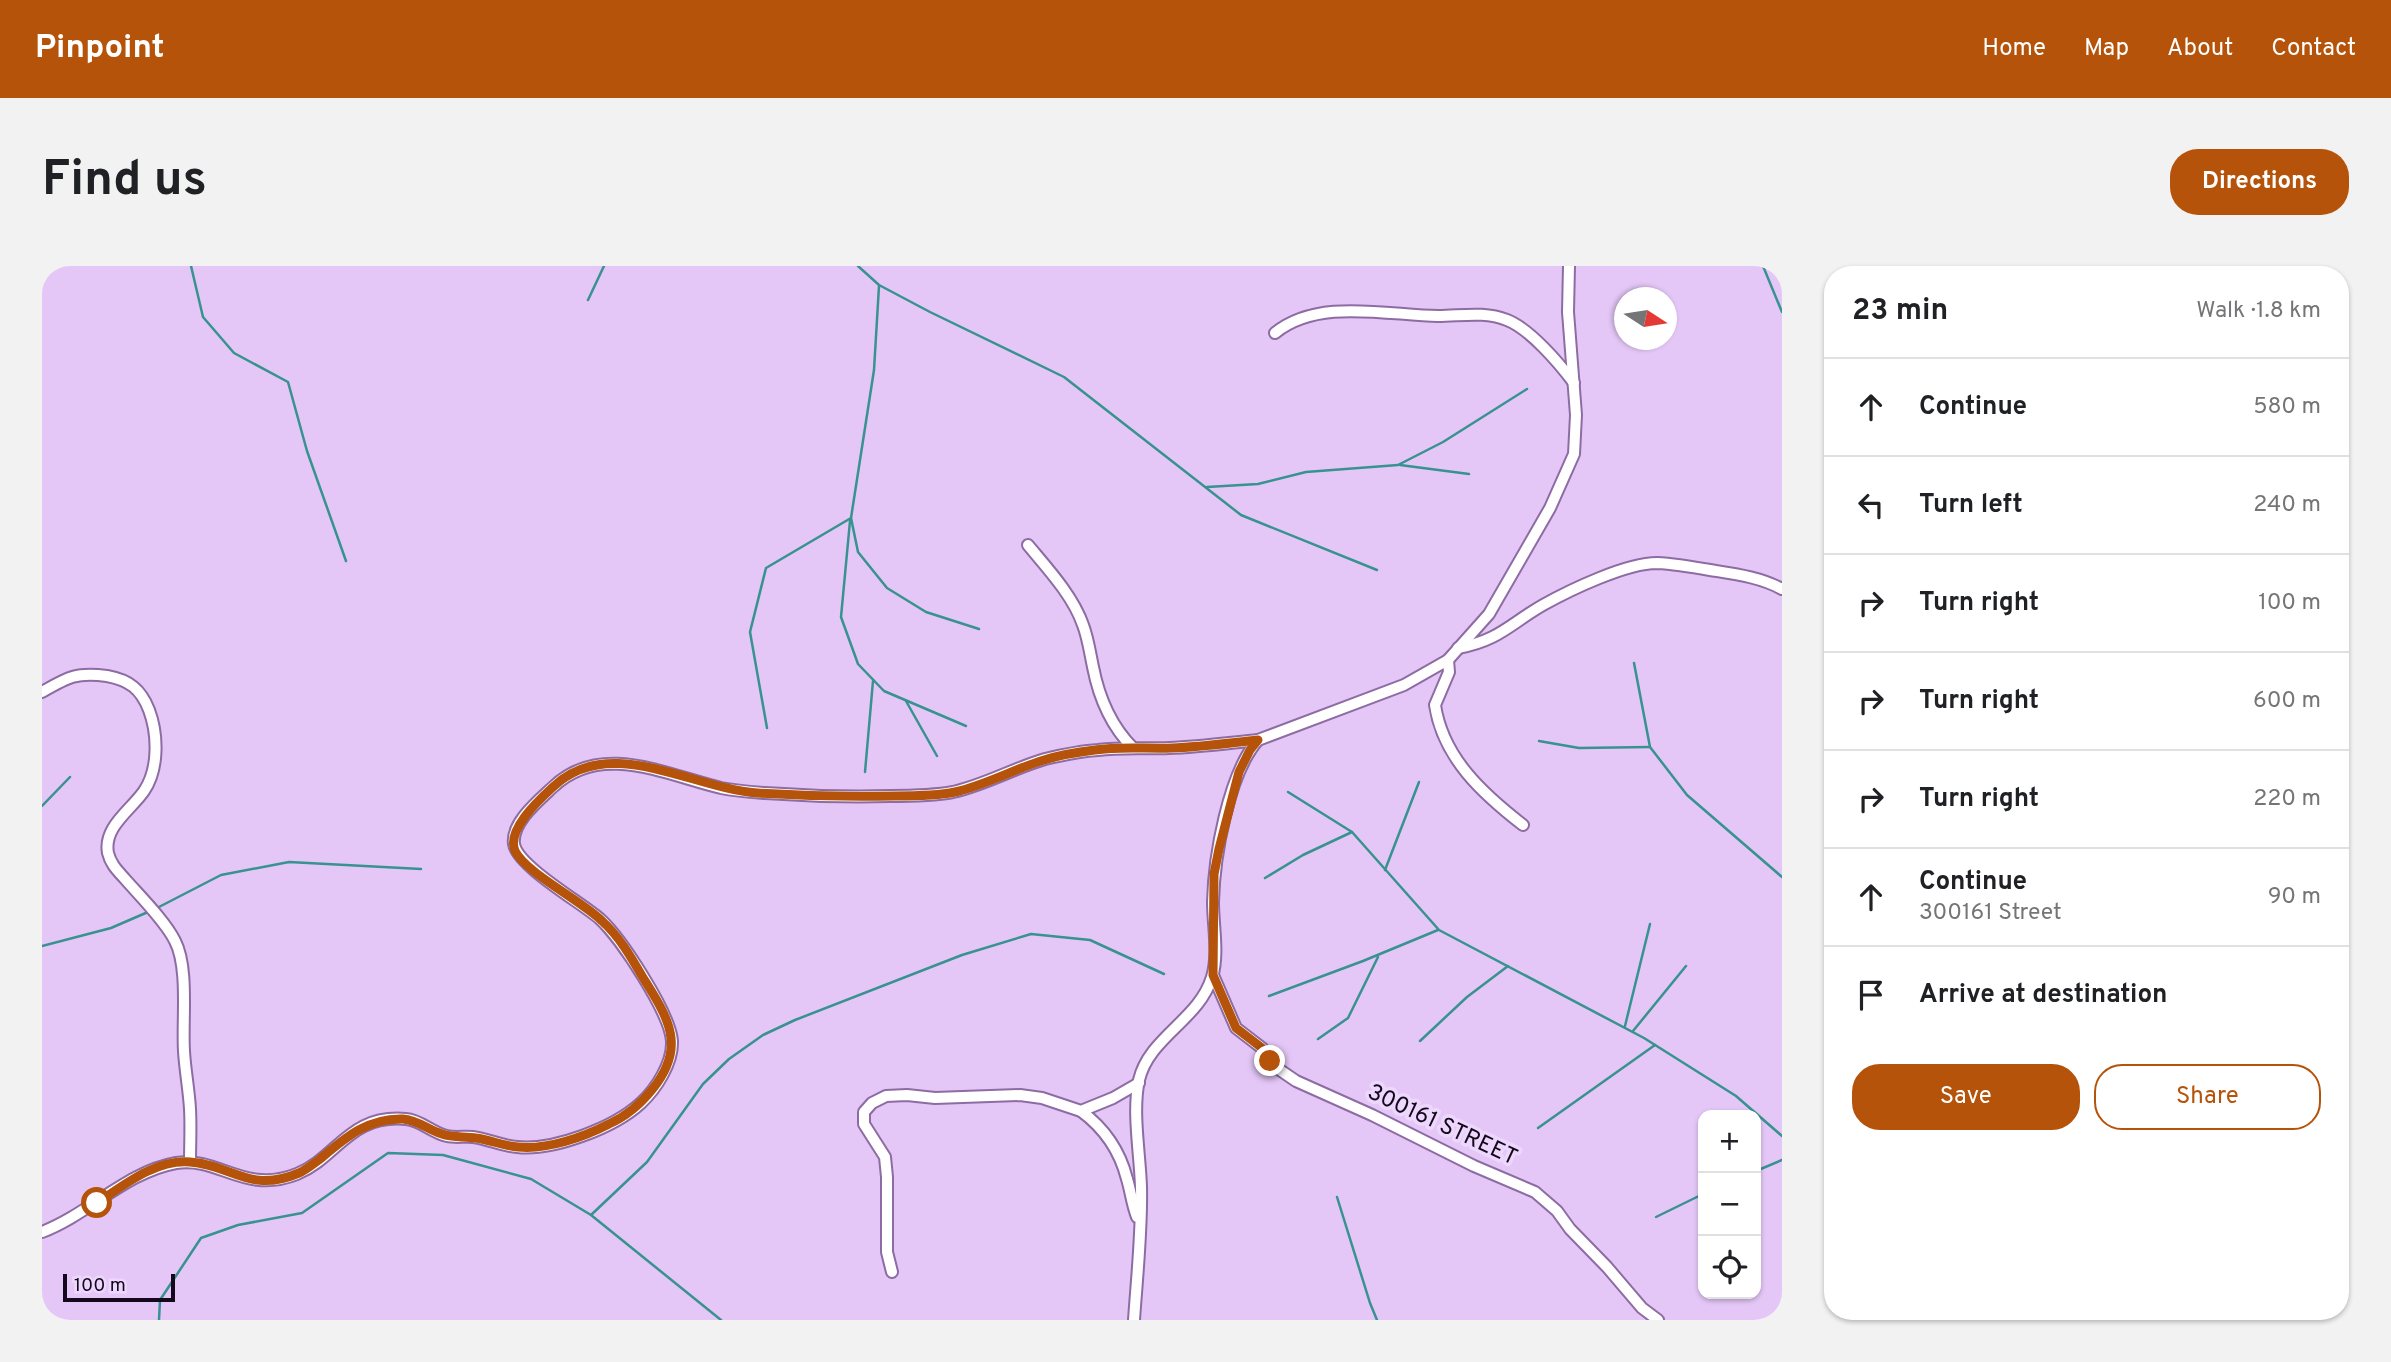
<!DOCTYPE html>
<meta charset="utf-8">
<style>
:root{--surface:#fff;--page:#f2f2f2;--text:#202124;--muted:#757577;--line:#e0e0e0;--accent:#b45309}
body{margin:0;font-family:Overpass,sans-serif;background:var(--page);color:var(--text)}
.controls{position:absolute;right:21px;bottom:21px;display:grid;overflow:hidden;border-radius:14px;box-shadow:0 2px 5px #0004}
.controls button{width:63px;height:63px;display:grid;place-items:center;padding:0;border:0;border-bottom:2px solid var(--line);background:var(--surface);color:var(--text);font:35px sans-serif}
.compass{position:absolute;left:1572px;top:21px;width:63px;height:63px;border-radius:50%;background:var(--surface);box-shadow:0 2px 5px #0004;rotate:102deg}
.scale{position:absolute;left:21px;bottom:18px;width:112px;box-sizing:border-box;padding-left:7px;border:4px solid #15081c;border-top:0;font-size:19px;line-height:24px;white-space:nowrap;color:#15081c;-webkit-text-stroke:5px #edd7fc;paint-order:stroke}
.stop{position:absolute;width:21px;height:21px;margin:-16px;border:5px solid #b45309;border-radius:50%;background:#fff}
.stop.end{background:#b45309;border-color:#fff;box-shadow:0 2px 7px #0008}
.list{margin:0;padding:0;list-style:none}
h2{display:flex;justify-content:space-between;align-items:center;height:91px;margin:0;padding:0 28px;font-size:30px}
h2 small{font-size:23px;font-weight:400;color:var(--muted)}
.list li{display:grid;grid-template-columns:46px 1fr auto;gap:21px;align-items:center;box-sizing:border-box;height:98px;padding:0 28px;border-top:2px solid var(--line)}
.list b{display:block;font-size:26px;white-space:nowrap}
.list p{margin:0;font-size:23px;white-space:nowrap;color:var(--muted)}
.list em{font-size:23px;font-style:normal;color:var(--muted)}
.actions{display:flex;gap:14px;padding:21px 28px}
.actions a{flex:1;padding:16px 0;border:2px solid var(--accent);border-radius:28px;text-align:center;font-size:24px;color:var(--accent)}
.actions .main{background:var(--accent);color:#fff}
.icon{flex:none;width:38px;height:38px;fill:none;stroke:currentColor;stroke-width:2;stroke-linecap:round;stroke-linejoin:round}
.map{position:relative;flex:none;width:1740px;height:1054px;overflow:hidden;border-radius:28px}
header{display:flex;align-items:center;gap:42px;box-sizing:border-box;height:98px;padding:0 35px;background:var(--accent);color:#fff}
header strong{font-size:33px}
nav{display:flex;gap:38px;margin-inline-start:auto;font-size:24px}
.intro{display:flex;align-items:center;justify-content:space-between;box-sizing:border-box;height:168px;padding:0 42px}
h1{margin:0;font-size:49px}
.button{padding:18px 32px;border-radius:28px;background:var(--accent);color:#fff;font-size:24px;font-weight:700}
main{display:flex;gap:42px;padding:0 42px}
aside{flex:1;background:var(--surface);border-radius:28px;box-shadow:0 2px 5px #0004}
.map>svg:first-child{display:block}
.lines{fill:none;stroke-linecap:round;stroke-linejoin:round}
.stream{stroke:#38928f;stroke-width:2.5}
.minor-casing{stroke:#8d6ca3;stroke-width:14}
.minor{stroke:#fff;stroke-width:10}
.route{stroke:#b45309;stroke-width:9}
.labels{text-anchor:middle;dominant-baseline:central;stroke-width:7;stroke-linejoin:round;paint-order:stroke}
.street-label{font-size:23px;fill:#15081c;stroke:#edd7fc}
</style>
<header>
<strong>Pinpoint</strong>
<nav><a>Home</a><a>Map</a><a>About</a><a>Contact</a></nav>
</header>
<div class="intro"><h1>Find us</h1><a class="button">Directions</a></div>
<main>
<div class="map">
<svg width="1740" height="1054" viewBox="0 0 1740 1054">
<rect width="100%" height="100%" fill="#e4c7f7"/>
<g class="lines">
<g class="stream">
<path d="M149,0L161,51L192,87L246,116L265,185L304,295"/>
<path d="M816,0L837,19L888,46L1022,111L1199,249L1335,304"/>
<path d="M1721,0L1740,46"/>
<path d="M837,20L832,104L809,252L816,286L845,322L884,346L937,363"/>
<path d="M546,34L562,0"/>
<path d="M1358,199L1427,208"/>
<path d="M1165,221L1216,218L1264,206L1356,199L1401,176L1485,123"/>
<path d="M808,255L799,351L816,398L842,425L924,460"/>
<path d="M1592,397L1608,481L1645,529L1740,611"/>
<path d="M864,435L895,490"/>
<path d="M725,462L708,366L724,302L809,252"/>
<path d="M1497,475L1537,482L1608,481"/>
<path d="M823,506L831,415"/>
<path d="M1246,526L1310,566L1397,664L1602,772L1694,830L1740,870"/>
<path d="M0,540L28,511"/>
<path d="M1343,604L1377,516"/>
<path d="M1223,612L1261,589L1310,566"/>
<path d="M115,642L179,609L247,596L379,603"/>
<path d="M0,680L69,662L106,646"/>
<path d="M1227,730L1321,695L1396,664"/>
<path d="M1583,760L1608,658"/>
<path d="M1591,765L1644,700"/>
<path d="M1276,773L1306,752L1336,691"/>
<path d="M1378,775L1425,731L1466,700"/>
<path d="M1496,862L1613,779"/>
<path d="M1714,905L1740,894"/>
<path d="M1295,931L1328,1037L1335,1054"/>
<path d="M549,949L605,896L661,818L687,793L721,769L753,754L920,689L989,668L1048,674L1122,708"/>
<path d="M1614,951L1661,928"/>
<path d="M117,1054L118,1034L159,972L196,959L260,947L346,887L401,889L489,913L549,949L679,1054"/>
</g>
<defs>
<g id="minor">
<path d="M1233,67C1276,32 1344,49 1396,50C1419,50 1442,45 1465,54C1488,63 1517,97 1532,117"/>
<path d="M986,279C1006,303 1031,330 1041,359C1046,372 1048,387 1051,401C1057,432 1069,460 1091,482"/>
<path d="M1416,382C1456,375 1468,358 1501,339C1528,324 1584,297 1615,297C1633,298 1651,301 1668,304C1693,308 1718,311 1740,323"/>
<path d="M1406,394L1407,406L1393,439C1401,492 1441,528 1481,559"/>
<path d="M0,426C26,411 34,406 65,410C87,414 99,423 107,444C116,468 117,503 102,525C89,544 61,561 66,587C69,599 76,605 83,613C98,630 124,656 133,675C147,702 140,754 142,785C143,804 147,824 148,843C149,861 148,879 148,896"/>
<path d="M1171,709L1194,762L1220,782L1232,800L1254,815L1330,849L1432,900L1493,926L1515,945L1528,963L1565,1001L1600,1042L1616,1054"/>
<path d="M1039,845C1062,862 1078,885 1085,913C1089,926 1090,938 1095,951"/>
<path d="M0,966C47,948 84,906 134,897C177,890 202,929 255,908C296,891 307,848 364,853C379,854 390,867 405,870C413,872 423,870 431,871C446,873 460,880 475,881C511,885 572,862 599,837C614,823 631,797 630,775C628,747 579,672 558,653C540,637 475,600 472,578C469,557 496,535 511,521C559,475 624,509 679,522C694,525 709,526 723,527C765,530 807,531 848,530C869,530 890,530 911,526C943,519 972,502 1003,493C1020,489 1039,485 1056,484C1079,481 1104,483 1127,482C1157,481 1186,477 1216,474"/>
<path d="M850,1006L845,986V911L843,891L822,858V846L830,837L844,830L865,829L893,832L978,829L1000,832L1039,845L1071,832L1097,817"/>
<path d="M1092,1054C1095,1010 1100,965 1099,921C1098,888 1090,845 1097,814C1107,771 1157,754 1170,711C1177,688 1171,660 1171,636C1172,592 1186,508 1216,474L1362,419L1406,394L1447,348L1508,242L1532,188L1534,149L1526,46L1527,0"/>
</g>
</defs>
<use href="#minor" class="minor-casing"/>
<use href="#minor" class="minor"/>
</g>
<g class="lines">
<path class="route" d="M55,937C82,919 114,893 148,896C191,899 207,928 257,907C264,904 271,898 278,893C303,872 325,852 361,853C376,854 386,864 400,868C411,872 423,870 434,872C448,874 462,880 476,881C505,884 542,871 567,858C596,845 633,807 629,772C627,751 611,728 600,710C589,691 577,670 560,655C540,635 484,607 473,585C464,564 497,534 511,521C567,467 649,522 715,527C761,530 807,531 853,530C873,530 894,530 913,526C944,519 972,503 1002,494C1018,489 1036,486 1053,484C1078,480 1105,483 1130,482C1159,481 1187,477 1216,474L1208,484L1197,506L1177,583L1172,608L1171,709L1194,762L1220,782L1228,795"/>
</g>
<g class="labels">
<g class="street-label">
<text transform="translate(1400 860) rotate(25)">300161 STREET</text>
</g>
</g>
</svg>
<div class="controls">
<button>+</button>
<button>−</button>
<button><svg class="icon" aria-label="locate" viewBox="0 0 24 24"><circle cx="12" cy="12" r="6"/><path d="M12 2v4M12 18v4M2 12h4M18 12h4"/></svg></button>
</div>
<svg class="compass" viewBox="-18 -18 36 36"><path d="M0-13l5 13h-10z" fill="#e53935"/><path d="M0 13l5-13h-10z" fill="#757577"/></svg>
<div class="scale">100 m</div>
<div class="stop" style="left:55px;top:937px"></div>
<div class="stop end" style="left:1228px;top:795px"></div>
</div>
<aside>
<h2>23 min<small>Walk · 1.8 km</small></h2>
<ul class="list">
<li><svg class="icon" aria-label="ahead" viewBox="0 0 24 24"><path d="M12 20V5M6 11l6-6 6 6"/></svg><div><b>Continue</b></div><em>580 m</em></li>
<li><svg class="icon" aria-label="left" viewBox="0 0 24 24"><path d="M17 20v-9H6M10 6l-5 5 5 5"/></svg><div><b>Turn left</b></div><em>240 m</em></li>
<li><svg class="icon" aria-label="right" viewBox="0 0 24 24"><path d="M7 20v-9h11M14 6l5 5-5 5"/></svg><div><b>Turn right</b></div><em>100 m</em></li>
<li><svg class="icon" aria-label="right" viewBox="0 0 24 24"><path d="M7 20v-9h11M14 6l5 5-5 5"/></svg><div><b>Turn right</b></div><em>600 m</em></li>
<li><svg class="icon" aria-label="right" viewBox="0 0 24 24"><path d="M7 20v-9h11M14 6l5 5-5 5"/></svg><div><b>Turn right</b></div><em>220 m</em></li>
<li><svg class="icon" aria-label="ahead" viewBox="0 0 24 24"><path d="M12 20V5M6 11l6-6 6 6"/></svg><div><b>Continue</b><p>300161 Street</p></div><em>90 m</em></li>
<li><svg class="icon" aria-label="arrive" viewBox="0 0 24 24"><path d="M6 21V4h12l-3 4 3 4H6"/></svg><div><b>Arrive at destination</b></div></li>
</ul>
<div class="actions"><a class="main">Save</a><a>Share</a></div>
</aside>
</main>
